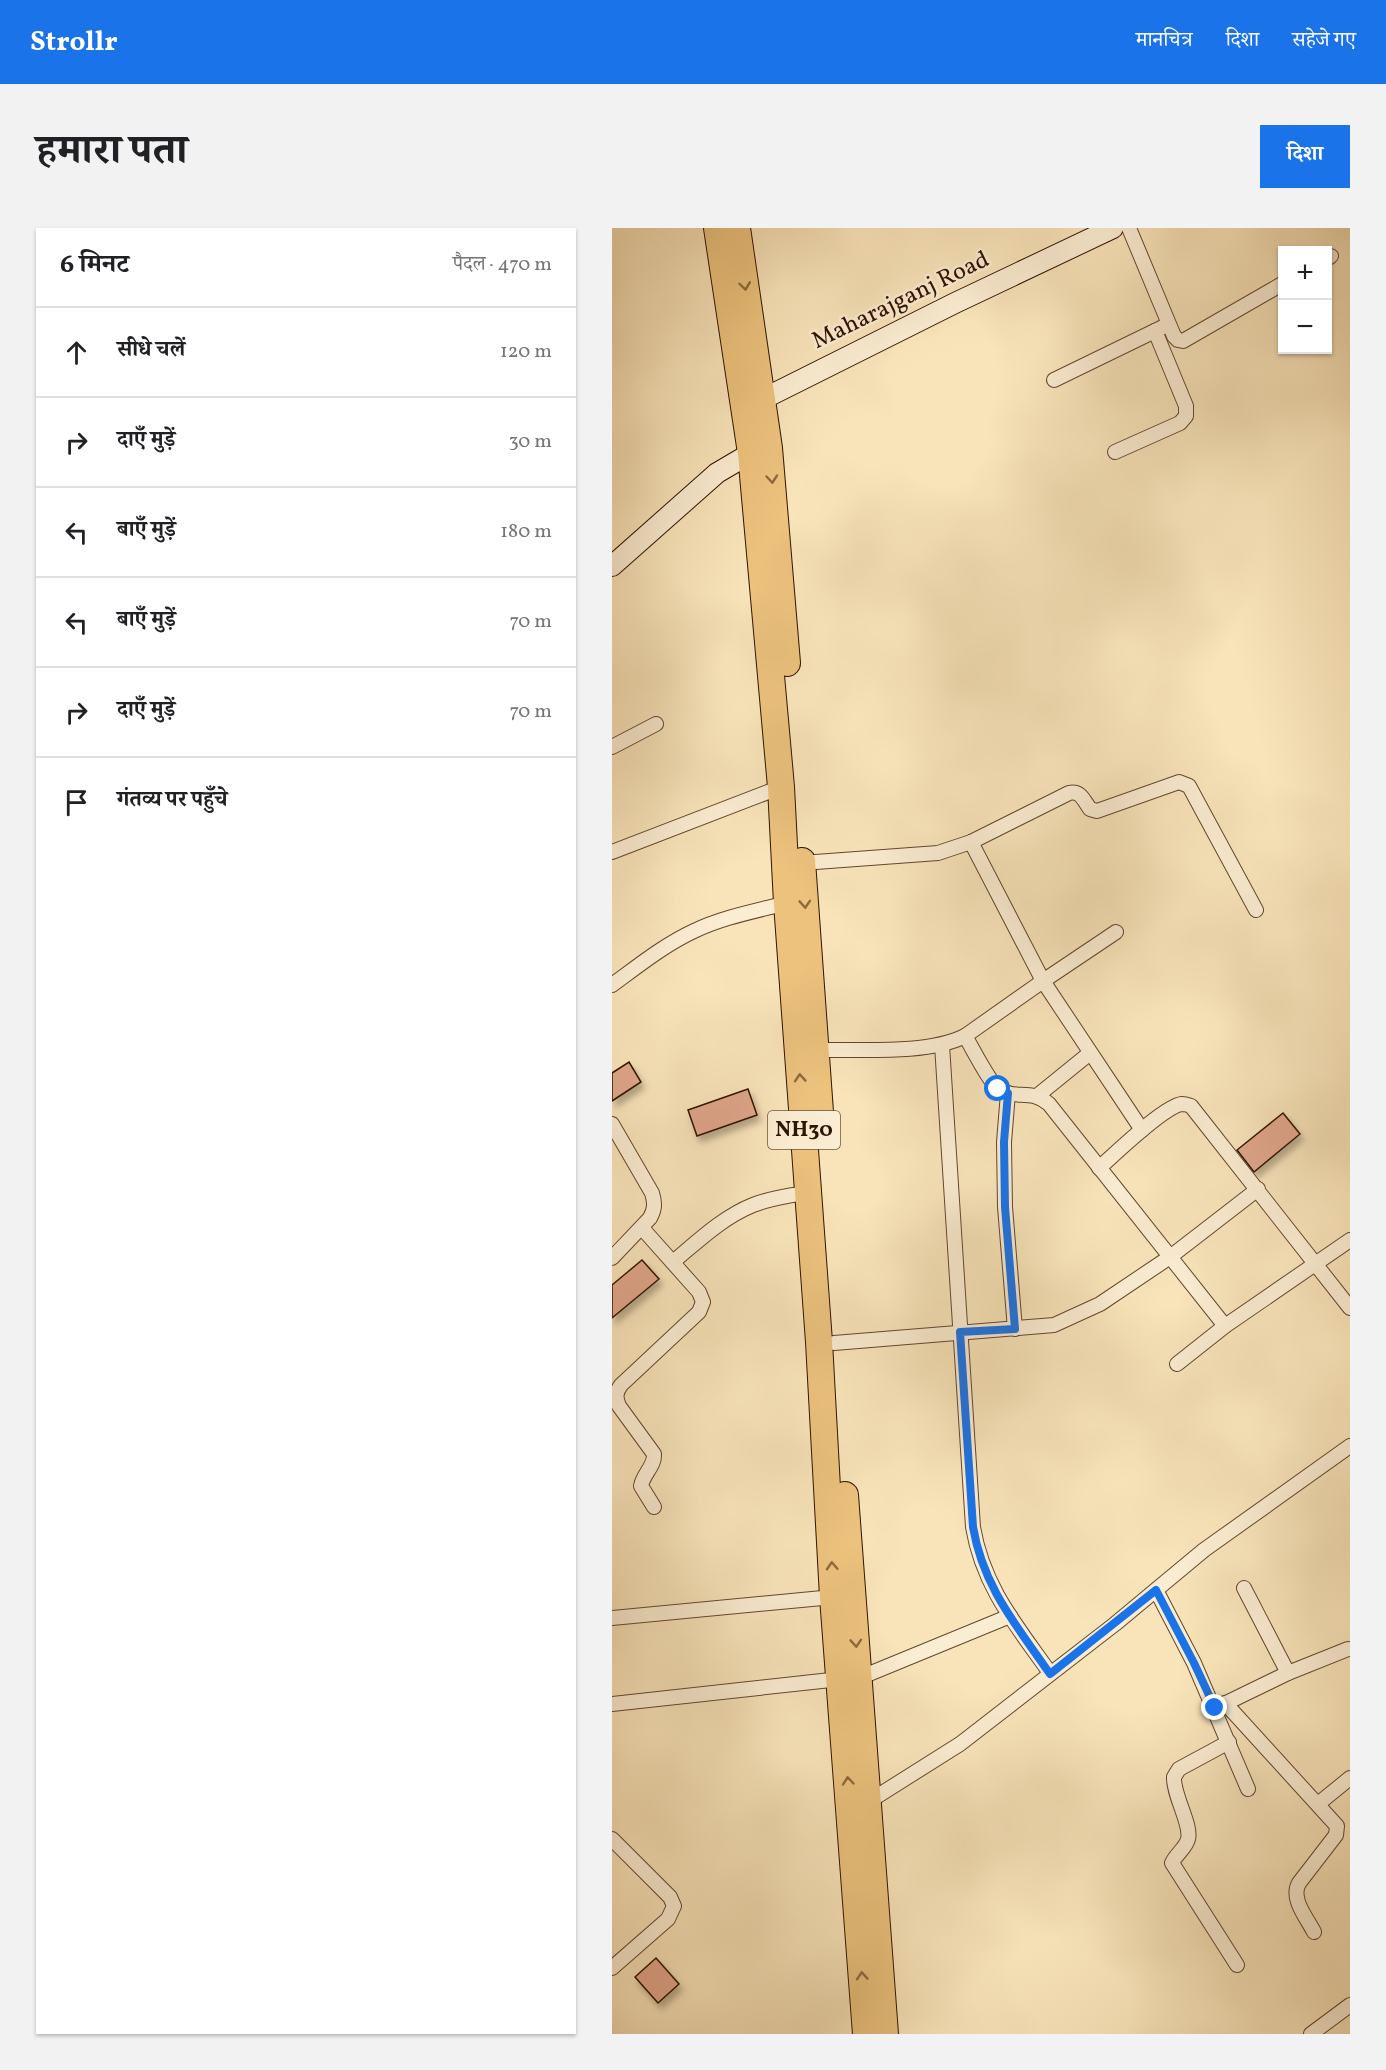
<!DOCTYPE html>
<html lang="hi">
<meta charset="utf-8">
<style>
:root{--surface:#fff;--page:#f2f2f2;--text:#202124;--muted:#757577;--line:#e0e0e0;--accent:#1a73e8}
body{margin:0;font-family:Vollkorn,"Noto Serif Devanagari",serif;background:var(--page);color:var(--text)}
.controls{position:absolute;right:18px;top:18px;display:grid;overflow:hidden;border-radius:0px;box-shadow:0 2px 4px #0004}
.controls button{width:54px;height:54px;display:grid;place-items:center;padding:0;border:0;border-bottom:2px solid var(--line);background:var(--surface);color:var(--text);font:30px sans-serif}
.stop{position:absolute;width:18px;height:18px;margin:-14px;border:4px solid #1a73e8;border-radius:50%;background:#fff}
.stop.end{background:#1a73e8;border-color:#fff;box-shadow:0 2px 6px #0008}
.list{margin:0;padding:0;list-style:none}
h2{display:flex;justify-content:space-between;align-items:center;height:78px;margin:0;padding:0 24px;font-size:26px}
h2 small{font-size:20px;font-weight:400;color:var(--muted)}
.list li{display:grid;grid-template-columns:39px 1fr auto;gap:18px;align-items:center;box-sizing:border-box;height:90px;padding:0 24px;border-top:2px solid var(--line)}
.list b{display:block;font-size:22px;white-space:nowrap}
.list em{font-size:20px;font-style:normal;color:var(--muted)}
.icon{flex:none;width:33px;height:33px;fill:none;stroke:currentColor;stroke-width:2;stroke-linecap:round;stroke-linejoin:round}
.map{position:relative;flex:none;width:738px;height:1806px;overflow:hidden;border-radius:0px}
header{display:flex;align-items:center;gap:36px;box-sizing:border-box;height:84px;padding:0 30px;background:var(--accent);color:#fff}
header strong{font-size:28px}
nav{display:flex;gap:33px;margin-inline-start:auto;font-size:21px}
.intro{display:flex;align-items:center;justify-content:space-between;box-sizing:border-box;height:144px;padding:0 36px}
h1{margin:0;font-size:42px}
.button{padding:15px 27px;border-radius:0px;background:var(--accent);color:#fff;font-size:21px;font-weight:700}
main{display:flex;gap:36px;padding:0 36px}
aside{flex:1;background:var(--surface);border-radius:0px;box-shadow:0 2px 4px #0004}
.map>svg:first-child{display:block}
.building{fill:#e1a78c;stroke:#2f1300;stroke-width:1.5;filter:url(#shadow)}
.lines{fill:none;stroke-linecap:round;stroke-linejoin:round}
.street-casing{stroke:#62472e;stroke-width:16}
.secondary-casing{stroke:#2f1300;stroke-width:22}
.highway-casing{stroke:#2f1300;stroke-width:28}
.street{stroke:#fbedd2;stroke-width:14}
.secondary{stroke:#fbedd2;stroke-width:20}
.highway{stroke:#ecc27d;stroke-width:26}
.oneway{stroke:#8e6a3e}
.route{stroke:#1a73e8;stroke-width:8}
.labels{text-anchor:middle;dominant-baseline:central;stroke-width:5;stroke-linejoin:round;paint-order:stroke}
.shield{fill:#fbedd2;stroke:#6c543f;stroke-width:1.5}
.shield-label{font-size:22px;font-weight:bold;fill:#2f1300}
.street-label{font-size:24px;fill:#2f1300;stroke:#fbedd2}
</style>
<header>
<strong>Strollr</strong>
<nav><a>मानचित्र</a><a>दिशा</a><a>सहेजे गए</a></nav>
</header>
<div class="intro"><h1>हमारा पता</h1><a class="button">दिशा</a></div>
<main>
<aside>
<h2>6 मिनट<small>पैदल · 470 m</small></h2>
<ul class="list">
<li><svg class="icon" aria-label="ahead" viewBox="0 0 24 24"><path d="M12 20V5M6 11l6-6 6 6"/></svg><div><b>सीधे चलें</b></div><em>120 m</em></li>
<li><svg class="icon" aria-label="right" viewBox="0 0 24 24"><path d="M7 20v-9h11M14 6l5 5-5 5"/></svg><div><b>दाएँ मुड़ें</b></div><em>30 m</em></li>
<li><svg class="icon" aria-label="left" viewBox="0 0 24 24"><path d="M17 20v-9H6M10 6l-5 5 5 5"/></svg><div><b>बाएँ मुड़ें</b></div><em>180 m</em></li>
<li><svg class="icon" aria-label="left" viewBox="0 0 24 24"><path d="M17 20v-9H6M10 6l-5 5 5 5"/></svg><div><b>बाएँ मुड़ें</b></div><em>70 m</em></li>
<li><svg class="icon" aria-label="right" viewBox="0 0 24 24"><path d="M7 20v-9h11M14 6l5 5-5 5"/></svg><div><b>दाएँ मुड़ें</b></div><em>70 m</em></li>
<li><svg class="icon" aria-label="arrive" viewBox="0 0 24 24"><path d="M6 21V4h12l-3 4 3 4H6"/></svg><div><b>गंतव्य पर पहुँचे</b></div></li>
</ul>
</aside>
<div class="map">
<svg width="738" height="1806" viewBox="0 0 738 1806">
<defs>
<filter id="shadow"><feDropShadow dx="3.5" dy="6" stdDeviation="3" flood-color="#0004"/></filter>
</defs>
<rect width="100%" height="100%" fill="#f9e4ba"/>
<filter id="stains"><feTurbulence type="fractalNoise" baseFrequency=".00333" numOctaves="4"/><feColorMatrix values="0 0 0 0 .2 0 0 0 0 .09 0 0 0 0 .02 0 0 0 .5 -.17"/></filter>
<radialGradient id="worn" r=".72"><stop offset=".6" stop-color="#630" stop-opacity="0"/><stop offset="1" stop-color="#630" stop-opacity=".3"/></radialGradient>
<g class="building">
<path d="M17,834L29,854L0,873V845Z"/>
<path d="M136,861L145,887L85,908L76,882Z"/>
<path d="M671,885L688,906L642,944L625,922Z"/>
<path d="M30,1032L47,1051L0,1090V1057Z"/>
<path d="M44,1730L67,1756L46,1775L23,1749Z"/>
</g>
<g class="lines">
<defs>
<g id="street">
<path d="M517,0L562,108L566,112L571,113L670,56"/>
<path d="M716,30L719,28"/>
<path d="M442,152L551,99"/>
<path d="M503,224L568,195L574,188V178L543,103"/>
<path d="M0,519L44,496"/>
<path d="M359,614L431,753L530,902"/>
<path d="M0,624L169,559"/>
<path d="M190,635L326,625L359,614L457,565C469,562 472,573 478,581L485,583L567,554L577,558L644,682"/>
<path d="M0,757C26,738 52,717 82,703C111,689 144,683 175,675"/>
<path d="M353,808C360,819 379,858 389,863C406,871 420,861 437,876L613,1098"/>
<path d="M330,817L361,1299C371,1359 405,1398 438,1445"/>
<path d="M204,822C248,821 315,827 353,808L431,753L504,704"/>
<path d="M396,865L392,914L393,979L403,1101"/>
<path d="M425,868L478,825"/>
<path d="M0,896L40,965C43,975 43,981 38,990L0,1030"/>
<path d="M487,940C502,927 552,878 570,876C574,876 576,877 579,878L738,1080"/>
<path d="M30,1000L87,1064L91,1074L87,1084L9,1157C4,1164 3,1169 7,1178L42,1226C43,1238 31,1246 29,1258L42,1279"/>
<path d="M61,1034C86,1013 111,989 141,977C158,970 179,968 196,964"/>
<path d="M222,1115L442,1097L488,1076L558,1029L646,961"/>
<path d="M565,1136L613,1098L738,1012"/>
<path d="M632,1360L676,1445"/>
<path d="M544,1362L582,1435L636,1561"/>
<path d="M0,1390L221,1369"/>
<path d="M247,1450L398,1388"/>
<path d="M613,1475L725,1598L724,1607L687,1655C678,1671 695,1690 702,1704"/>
<path d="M0,1476L228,1451"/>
<path d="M608,1478L676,1445L736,1421"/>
<path d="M617,1514L567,1541L562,1549C561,1567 580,1597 576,1611C574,1620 564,1626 560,1635L625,1737"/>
<path d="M256,1574L348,1516L503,1396L592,1322L738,1218"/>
<path d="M706,1576L738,1550"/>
<path d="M0,1611L58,1669L62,1678L56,1691L0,1740"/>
<path d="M699,1806L738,1777"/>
</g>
<g id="secondary">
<path d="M139,174L149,172L343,75L501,0"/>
<path d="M0,338L105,245L139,225L151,221"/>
</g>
<g id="highway">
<path d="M105,0L139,225L169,559L175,675L207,1114L221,1369L254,1806"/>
<path d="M125,0L157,220L175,435"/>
<path d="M190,633L209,898"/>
<path d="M233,1267L273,1806"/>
</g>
</defs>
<use href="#street" class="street-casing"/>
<use href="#secondary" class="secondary-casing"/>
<use href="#highway" class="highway-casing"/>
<use href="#street" class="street"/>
<use href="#secondary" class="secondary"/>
<use href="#highway" class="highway"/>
</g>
<defs><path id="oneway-chevron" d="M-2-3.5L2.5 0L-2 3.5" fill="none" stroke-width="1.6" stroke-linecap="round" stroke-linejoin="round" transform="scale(1.5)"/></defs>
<g class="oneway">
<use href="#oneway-chevron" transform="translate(133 58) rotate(82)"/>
<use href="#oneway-chevron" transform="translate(160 251) rotate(85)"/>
<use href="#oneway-chevron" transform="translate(193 676) rotate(86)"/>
<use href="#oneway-chevron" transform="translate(188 850) rotate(-94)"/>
<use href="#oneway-chevron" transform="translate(220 1338) rotate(-93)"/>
<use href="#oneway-chevron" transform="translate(244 1415) rotate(86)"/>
<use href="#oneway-chevron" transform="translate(236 1553) rotate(-95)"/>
<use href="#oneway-chevron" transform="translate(250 1748) rotate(-94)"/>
</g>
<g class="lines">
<path class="route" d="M386,861L396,865L392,914L393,979L403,1101L348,1104L361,1299C371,1359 405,1398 438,1446L544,1362L582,1435L603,1480"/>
</g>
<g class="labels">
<rect class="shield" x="156" y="883" width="72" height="38" rx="4.5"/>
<g class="shield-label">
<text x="192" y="902">NH30</text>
</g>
<g class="street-label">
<text transform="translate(289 73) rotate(-26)">Maharajganj Road</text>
</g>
</g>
<rect width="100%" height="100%" filter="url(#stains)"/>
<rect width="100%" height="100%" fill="url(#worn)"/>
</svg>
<div class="controls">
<button>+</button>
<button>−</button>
</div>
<div class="stop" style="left:386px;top:861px"></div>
<div class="stop end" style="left:603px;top:1480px"></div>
</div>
</main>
